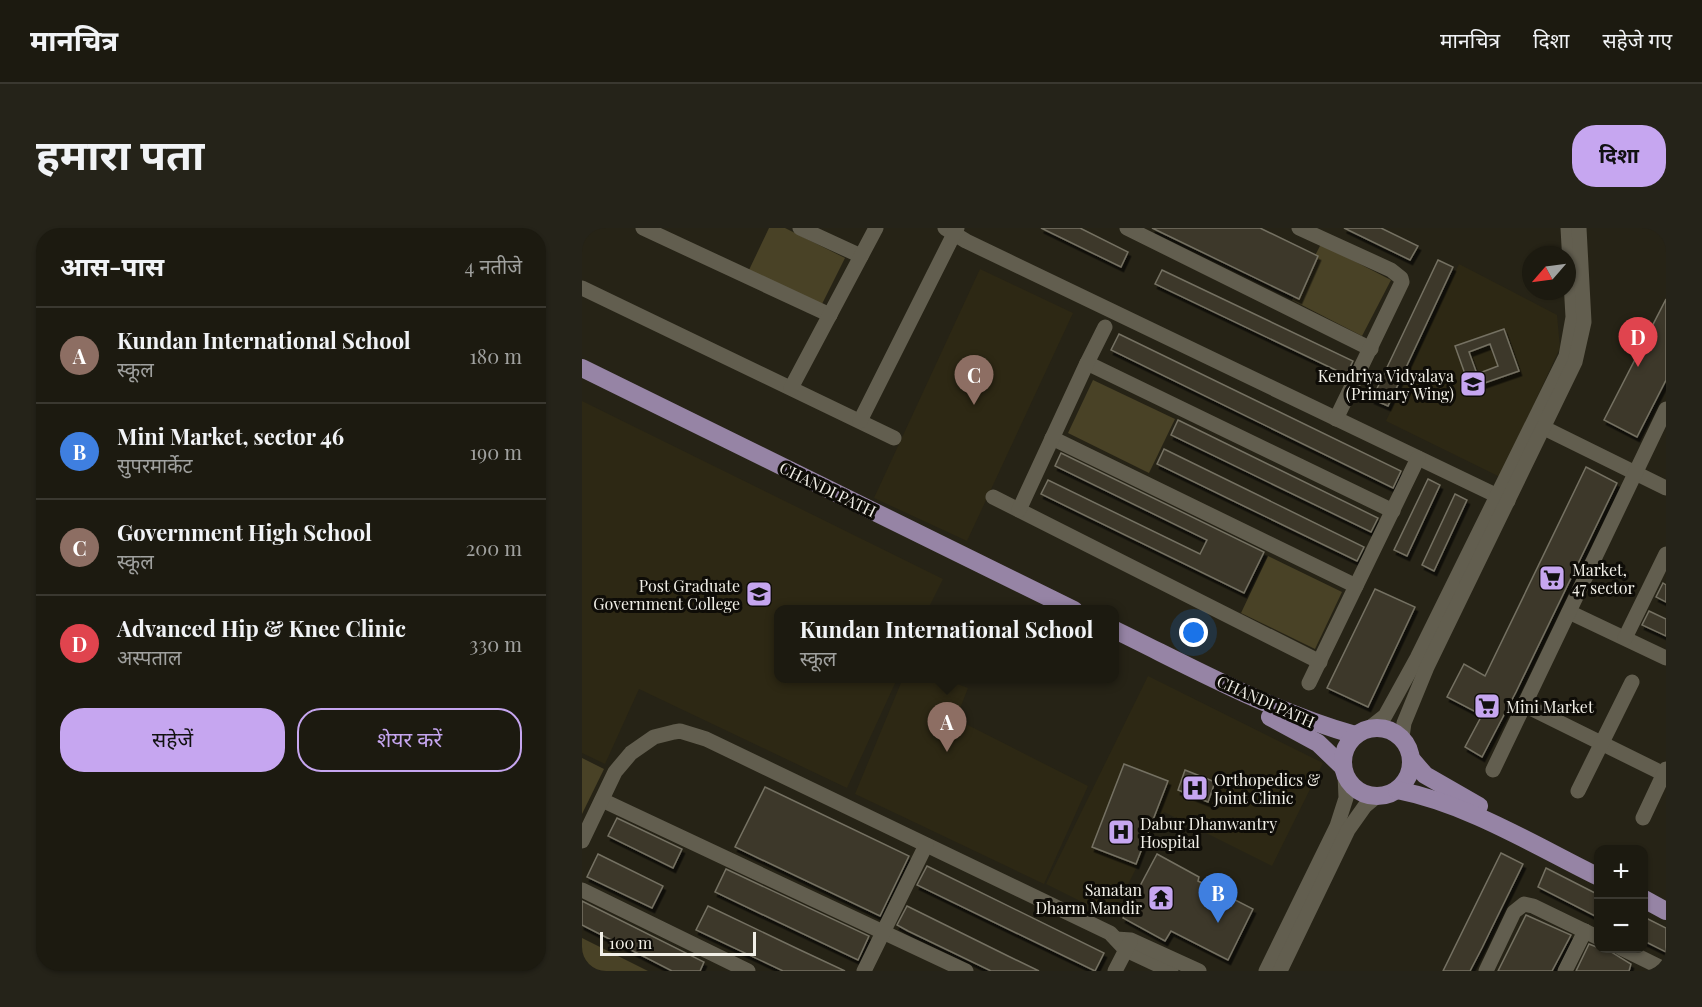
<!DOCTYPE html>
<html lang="hi">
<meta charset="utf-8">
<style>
:root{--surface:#1c1a10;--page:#252319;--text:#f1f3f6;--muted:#a0a19f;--line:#3a3830;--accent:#c6a6f0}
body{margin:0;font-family:"Playfair Display","Noto Sans Devanagari",serif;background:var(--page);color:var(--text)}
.controls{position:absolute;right:18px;bottom:18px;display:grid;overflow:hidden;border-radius:12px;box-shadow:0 2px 4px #0004}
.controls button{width:54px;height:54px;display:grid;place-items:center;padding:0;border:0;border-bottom:2px solid var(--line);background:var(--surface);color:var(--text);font:30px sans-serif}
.compass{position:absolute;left:940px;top:18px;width:54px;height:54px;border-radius:50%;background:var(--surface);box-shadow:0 2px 4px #0004;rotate:242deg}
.scale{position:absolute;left:18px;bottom:15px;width:156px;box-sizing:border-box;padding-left:6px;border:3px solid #f2f0e8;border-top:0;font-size:16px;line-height:21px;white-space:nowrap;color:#f2f0e8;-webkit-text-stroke:4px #0e0c07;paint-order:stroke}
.you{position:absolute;left:612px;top:405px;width:21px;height:21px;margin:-15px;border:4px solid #fff;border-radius:50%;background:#1a73e8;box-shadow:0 0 0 9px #1a73e833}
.badge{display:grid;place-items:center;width:39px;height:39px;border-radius:50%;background:var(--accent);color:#fff;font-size:20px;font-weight:700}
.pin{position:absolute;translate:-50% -50px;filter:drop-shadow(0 2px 3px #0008)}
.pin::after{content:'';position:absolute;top:32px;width:21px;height:18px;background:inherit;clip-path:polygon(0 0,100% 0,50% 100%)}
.popup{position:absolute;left:192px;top:377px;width:345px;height:78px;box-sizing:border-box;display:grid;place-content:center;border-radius:12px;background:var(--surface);filter:drop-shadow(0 2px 4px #0005);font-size:20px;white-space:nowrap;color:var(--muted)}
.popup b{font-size:22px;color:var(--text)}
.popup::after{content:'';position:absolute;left:50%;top:100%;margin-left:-12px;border:12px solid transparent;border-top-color:var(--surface)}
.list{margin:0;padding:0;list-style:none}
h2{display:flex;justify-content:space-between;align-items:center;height:78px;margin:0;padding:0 24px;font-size:26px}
h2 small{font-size:20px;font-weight:400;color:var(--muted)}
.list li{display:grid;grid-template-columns:39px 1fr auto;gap:18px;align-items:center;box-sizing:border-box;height:96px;padding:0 24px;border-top:2px solid var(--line)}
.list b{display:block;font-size:22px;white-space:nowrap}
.list p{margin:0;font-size:20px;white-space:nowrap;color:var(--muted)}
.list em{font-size:20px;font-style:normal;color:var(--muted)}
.actions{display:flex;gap:12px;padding:18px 24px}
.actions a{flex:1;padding:14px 0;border:2px solid var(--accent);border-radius:24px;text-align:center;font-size:21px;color:var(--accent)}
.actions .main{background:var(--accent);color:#111}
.map{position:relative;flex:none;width:1084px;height:743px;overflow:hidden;border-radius:24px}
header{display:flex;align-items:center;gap:36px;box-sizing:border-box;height:84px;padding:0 30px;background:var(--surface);border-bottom:2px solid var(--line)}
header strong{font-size:28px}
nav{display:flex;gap:33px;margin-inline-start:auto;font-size:21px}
.intro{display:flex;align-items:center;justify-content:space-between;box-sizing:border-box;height:144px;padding:0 36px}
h1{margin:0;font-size:42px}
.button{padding:15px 27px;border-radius:24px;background:var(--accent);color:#111;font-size:21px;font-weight:700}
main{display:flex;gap:36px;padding:0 36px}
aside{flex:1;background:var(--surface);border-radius:24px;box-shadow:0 2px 4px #0004}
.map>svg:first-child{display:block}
.built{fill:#2d2814}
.green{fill:#494226}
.building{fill:#3d392c;stroke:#757162;stroke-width:1.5;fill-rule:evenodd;filter:url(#shadow)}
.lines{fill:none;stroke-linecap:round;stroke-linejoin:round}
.minor{stroke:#625e4f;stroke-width:15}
.major{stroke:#9684a5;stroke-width:18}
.labels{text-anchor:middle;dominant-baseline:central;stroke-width:6;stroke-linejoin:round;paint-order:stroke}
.poi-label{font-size:16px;fill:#f2f0e8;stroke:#0e0c07;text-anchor:start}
.street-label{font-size:16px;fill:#f2f0e8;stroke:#0e0c07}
</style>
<header>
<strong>मानचित्र</strong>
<nav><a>मानचित्र</a><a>दिशा</a><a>सहेजे गए</a></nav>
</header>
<div class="intro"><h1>हमारा पता</h1><a class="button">दिशा</a></div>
<main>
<aside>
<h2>आस-पास<small>4 नतीजे</small></h2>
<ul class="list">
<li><span class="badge" style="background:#8d6e63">A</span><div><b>Kundan International School</b><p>स्कूल</p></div><em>180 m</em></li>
<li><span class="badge" style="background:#3f7fe0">B</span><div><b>Mini Market, sector 46</b><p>सुपरमार्केट</p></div><em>190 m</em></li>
<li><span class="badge" style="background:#8d6e63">C</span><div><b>Government High School</b><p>स्कूल</p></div><em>200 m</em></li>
<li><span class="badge" style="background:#e0444e">D</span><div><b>Advanced Hip &amp; Knee Clinic</b><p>अस्पताल</p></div><em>330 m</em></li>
</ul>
<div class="actions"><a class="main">सहेजें</a><a>शेयर करें</a></div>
</aside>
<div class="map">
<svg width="1084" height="743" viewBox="0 0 1084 743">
<defs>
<filter id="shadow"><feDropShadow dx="2.5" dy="4.5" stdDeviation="0" flood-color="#0009"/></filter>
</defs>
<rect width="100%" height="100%" fill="#262316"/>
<g class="built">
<path d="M877,36L975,87L978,120L918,249L804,193Z"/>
<path d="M398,41L491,85L385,313L292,270Z"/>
<path d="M0,173L361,351L346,381L197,382V450L315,451L265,560L57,461L23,536L0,525Z"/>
<path d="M566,448L741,535L690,638L582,584L530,689L464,656Z"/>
<path d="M321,450L362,451L386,460L374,491L506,558L462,656L273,566Z"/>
</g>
<g class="green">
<path d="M187,0H203L263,30L239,78L167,42Z"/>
<path d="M739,16L809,52L780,108L710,72Z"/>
<path d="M511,152L593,191L567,245L486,205Z"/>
<path d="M686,328L760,364L733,421L659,385Z"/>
<path d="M0,530L22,541L0,586Z"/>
<path d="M0,710L66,743H0Z"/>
</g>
<g class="building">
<path d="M459,0H498L546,24L539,39Z"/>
<path d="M570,0H678L736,28L717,71Z"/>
<path d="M762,0H799L836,18L828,32Z"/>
<path d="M856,32L871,39L806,178L790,171Z"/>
<path d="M580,42L771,133L764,147L573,56Z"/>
<path d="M1084,71V152L1055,209L1022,192Z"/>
<path d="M922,101L937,143L888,160L873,118ZM908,116L916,138L895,146L887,124Z"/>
<path d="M537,106L819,243L811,260L529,122Z"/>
<path d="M596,192L796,290L789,304L589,207Z"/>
<path d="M582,221L782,319L775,333L575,236Z"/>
<path d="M479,225L682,324L662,365L459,266L466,252L618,326L625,312L473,238Z"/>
<path d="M1004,239L1035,255L934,464L900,529L883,519L900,487L865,469L882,436L903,448Z"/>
<path d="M846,251L858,257L825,328L812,322Z"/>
<path d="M873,266L885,272L852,343L840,337Z"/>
<path d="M1081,355L1084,357V374L1074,369Z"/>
<path d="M793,361L833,379L786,479L745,460Z"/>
<path d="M1067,383L1084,391V408L1060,397Z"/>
<path d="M542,536L586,553L554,636L510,619Z"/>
<path d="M603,542L633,554L626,574L596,562Z"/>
<path d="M183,559L327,628L298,688L153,619Z"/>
<path d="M35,590L100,621L91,640L26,608Z"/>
<path d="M919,625L941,636L900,720L888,743H861Z"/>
<path d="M16,626L81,658L70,680L5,649Z"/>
<path d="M575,626L617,649L616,653L671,681L646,732L589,703L583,713L541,690Z"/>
<path d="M345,638L522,725L513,743L335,657Z"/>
<path d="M964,640L1017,667V690L956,659Z"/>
<path d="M144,641L287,708L276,732L133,664Z"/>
<path d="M0,673L122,734L118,743H90L0,697Z"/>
<path d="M126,678L216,721L263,743H201L127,708L114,702Z"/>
<path d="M325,678L426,728L457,743H409L326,703L315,697Z"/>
<path d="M944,687L989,707L970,743H916Z"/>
<path d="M1062,689L1084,700V724L1062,713Z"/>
<path d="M1007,716L1017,720H1023L1049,736L1047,743H994Z"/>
</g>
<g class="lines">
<g class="minor">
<path d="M61,0L248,87"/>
<path d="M218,0L279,28"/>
<path d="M363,0L384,13L926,273"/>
<path d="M545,0L789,121"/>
<path d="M717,0L809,42L819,50L820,54L754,191"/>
<path d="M0,60L312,210"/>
<path d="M505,135L811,283"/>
<path d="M209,160L294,0"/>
<path d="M278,193L375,0"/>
<path d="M952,195L1084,260"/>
<path d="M470,210L774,358"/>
<path d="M411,269L738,434"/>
<path d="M437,282L505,135L523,99"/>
<path d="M987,384L1084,430"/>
<path d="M1043,410L1084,326"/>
<path d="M727,455L836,230"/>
<path d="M942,477L1084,547"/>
<path d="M789,499L803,488L835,430L984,128L991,89L986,0"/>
<path d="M820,509L822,495L845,439L993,134L1002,94L997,0"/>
<path d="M911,542L1084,181"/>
<path d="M996,563L1050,454"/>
<path d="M20,572L384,743"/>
<path d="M1061,590L1084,541"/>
<path d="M0,613L33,544L49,525L72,509L92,504L98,503L124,511L528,705L544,722L589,743"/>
<path d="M0,662L166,743"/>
<path d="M534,711L549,712L617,743"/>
<path d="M1039,720L1084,742"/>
<path d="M282,743L344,617"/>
<path d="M533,743L548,714"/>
<path d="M684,743L755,598L764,570L763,546"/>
<path d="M698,743L766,602L783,578L795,568"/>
<path d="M904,743L932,684L942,676L951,678L1017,710"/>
<path d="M983,743L1003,703"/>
</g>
<g class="major">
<path d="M0,140L492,382"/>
<path d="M533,402C611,440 688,483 773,507"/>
<path d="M688,489L736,515L761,539"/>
<circle cx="795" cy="534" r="34"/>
<path d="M830,532L843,547L897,578"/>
<path d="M815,562C886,576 952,617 1017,649"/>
<path d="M1062,671L1084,683"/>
</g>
</g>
<defs>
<symbol id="school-square" viewBox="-11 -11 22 22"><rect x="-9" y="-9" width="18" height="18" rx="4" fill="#c6a6f0" stroke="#0e0c07"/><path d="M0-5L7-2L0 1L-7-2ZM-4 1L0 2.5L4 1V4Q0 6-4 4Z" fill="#111"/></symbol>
<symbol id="supermarket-square" viewBox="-11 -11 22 22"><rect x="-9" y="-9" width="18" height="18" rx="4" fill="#c6a6f0" stroke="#0e0c07"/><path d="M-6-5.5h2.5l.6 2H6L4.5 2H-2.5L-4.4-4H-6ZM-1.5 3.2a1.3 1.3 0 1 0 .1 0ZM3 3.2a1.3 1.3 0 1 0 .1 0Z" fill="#111"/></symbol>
<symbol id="university-square" viewBox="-11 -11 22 22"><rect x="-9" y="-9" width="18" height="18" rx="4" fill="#c6a6f0" stroke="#0e0c07"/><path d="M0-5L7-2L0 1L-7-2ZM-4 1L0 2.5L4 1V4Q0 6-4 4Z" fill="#111"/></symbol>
<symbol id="hospital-square" viewBox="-11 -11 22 22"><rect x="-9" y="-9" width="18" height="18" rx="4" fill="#c6a6f0" stroke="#0e0c07"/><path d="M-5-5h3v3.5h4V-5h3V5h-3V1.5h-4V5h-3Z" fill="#111"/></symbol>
<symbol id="temple-square" viewBox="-11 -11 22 22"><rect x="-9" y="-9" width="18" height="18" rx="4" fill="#c6a6f0" stroke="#0e0c07"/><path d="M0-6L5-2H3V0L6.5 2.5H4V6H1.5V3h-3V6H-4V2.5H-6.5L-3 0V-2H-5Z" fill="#111"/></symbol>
</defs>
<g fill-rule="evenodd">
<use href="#school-square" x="876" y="141" width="30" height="30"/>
<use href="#supermarket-square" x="955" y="335" width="30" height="30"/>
<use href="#university-square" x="162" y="351" width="30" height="30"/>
<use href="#supermarket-square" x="890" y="463" width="30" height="30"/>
<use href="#hospital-square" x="598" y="545" width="30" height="30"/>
<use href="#hospital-square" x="524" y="589" width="30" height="30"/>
<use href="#temple-square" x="564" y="655" width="30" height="30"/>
</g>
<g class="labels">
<g class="poi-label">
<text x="872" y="147" text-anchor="end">Kendriya Vidyalaya<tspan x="872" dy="18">(Primary Wing)</tspan></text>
<text x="990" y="341">Market,<tspan x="990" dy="18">47 sector</tspan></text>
<text x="158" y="357" text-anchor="end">Post Graduate<tspan x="158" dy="18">Government College</tspan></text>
<text x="924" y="478">Mini Market</text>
<text x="632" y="551">Orthopedics &amp;<tspan x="632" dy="18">Joint Clinic</tspan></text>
<text x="558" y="595">Dabur Dhanwantry<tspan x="558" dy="18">Hospital</tspan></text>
<text x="560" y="661" text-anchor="end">Sanatan<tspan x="560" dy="18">Dharm Mandir</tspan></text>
</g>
<g class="street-label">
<text transform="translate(246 261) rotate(26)">CHANDI PATH</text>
<text transform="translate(684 473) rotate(24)">CHANDI PATH</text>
</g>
</g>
</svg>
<div class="controls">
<button>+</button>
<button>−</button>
</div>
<svg class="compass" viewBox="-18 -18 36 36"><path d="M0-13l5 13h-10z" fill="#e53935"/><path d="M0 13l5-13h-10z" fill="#a0a19f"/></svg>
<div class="scale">100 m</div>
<div class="you"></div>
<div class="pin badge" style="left:365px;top:524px;background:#8d6e63">A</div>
<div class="popup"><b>Kundan International School</b>स्कूल</div>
<div class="pin badge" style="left:636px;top:695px;background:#3f7fe0">B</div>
<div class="pin badge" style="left:392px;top:177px;background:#8d6e63">C</div>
<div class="pin badge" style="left:1056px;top:139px;background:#e0444e">D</div>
</div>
</main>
